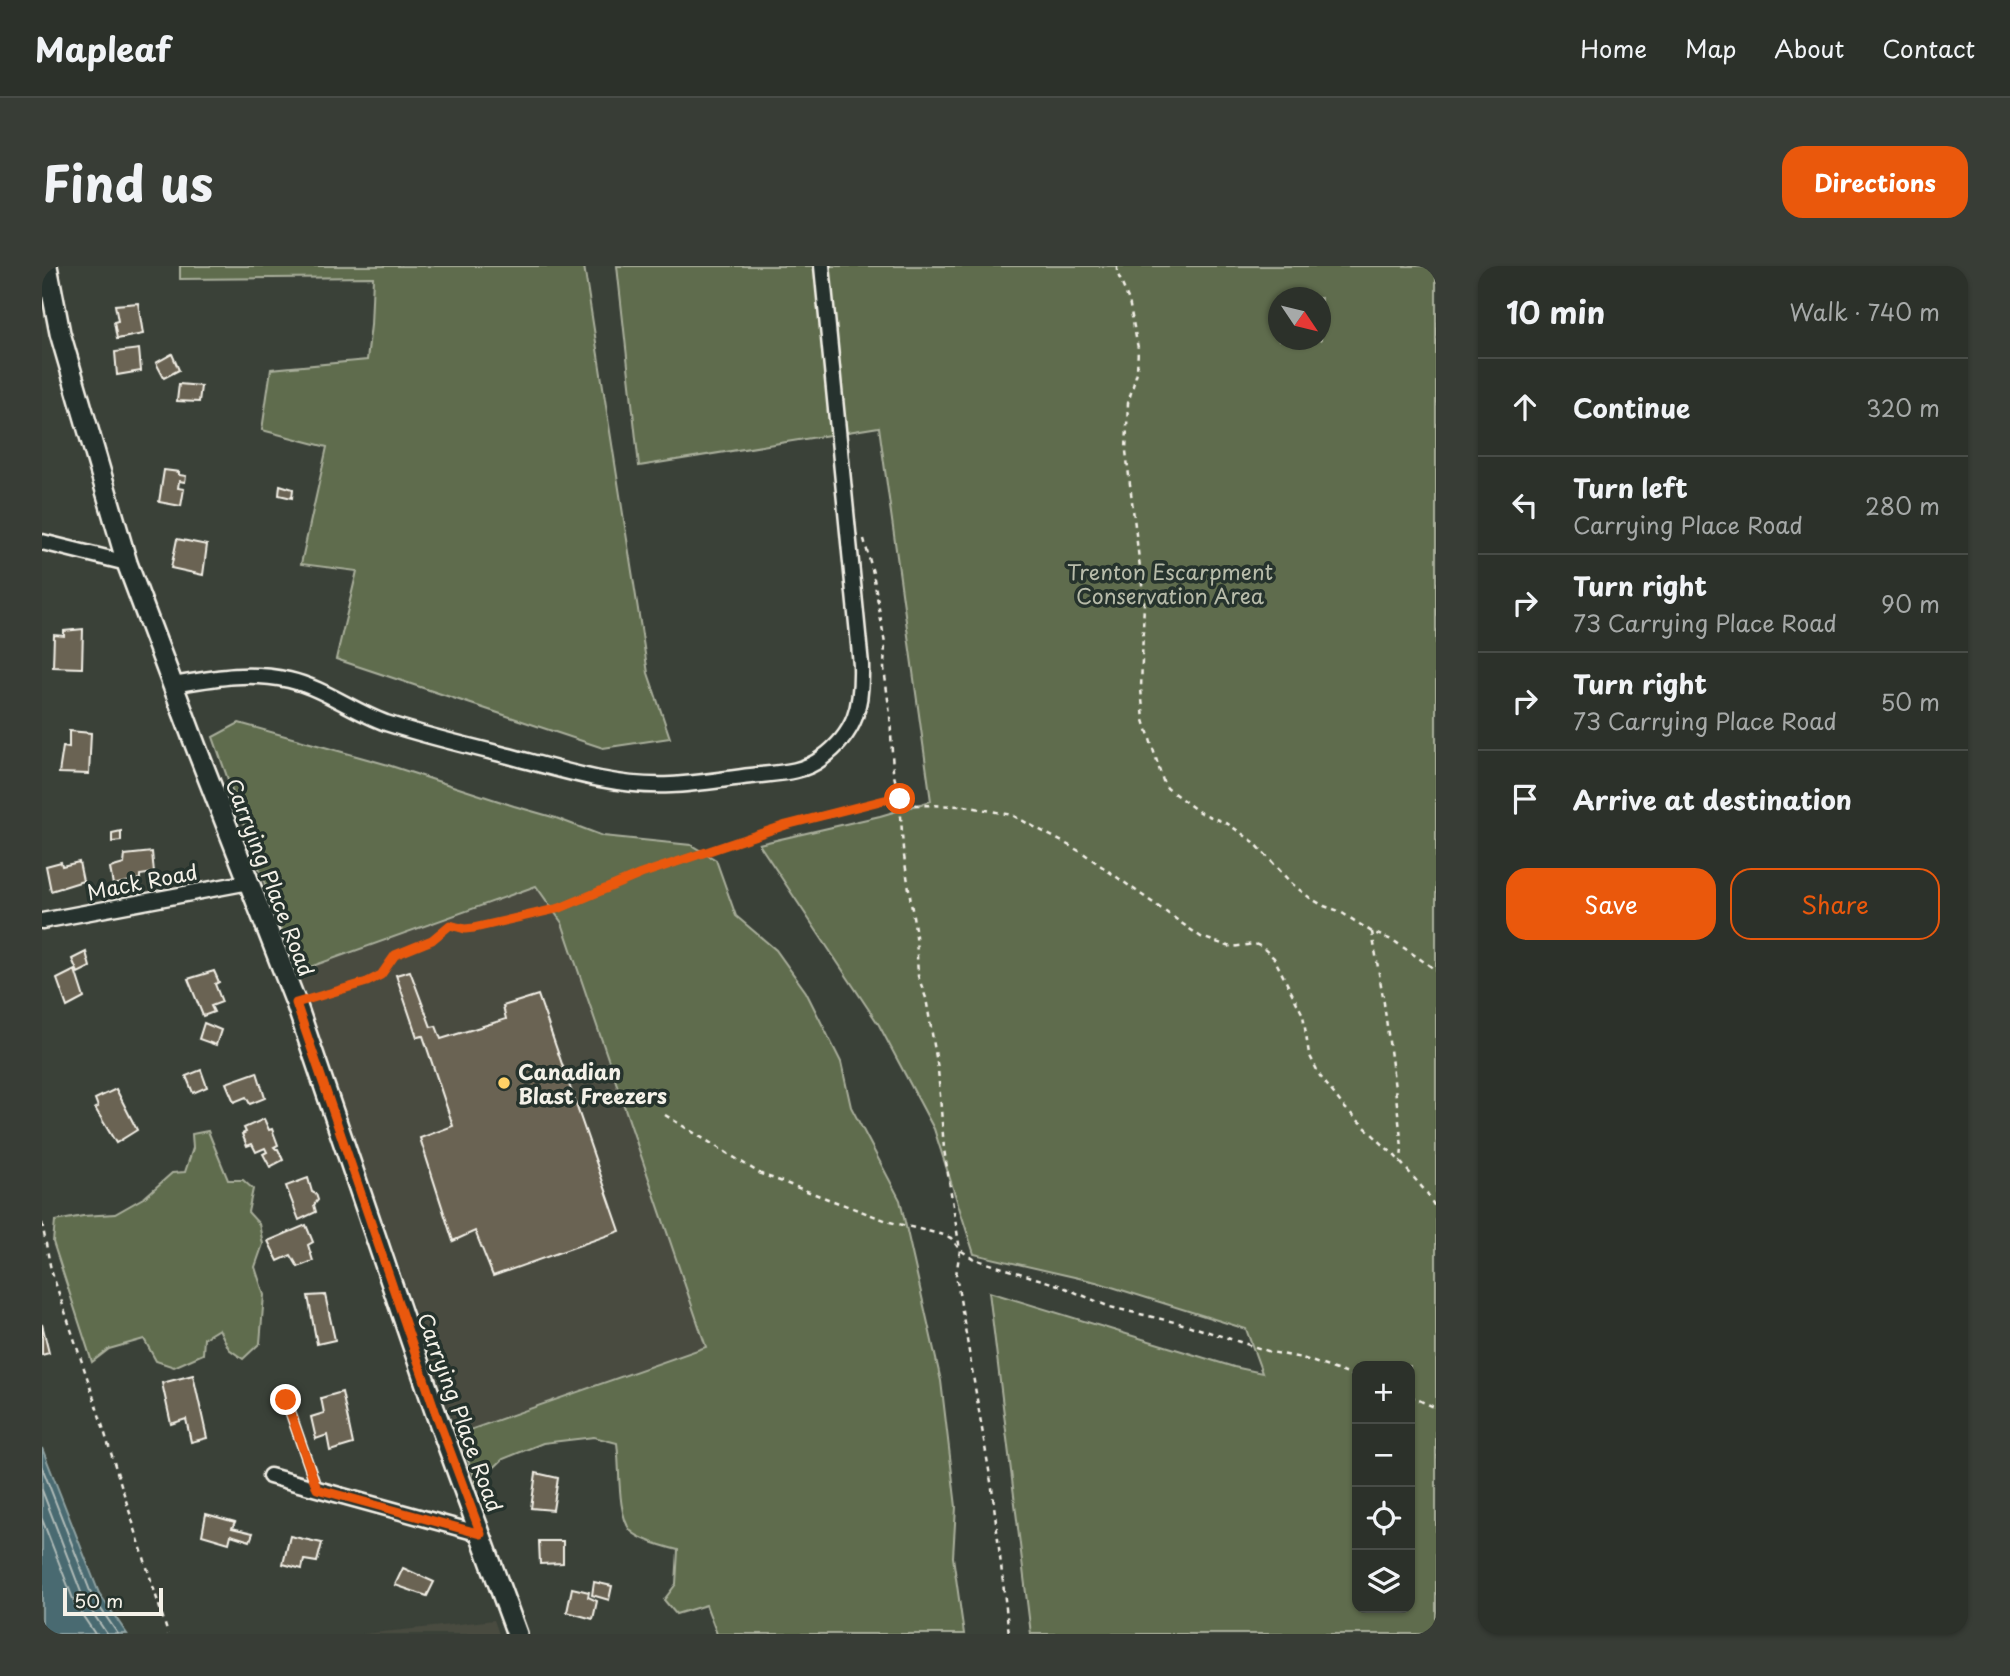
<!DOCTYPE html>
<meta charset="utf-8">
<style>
:root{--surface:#2c312a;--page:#383d36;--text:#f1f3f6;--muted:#a6a9a8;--line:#484c47;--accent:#ea580c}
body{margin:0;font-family:"Playpen Sans",sans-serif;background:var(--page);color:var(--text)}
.controls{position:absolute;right:21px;bottom:21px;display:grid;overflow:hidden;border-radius:14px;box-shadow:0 2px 5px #0004}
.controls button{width:63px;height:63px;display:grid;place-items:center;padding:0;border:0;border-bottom:2px solid var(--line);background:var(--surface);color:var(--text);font:35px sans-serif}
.compass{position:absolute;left:1226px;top:21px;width:63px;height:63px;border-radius:50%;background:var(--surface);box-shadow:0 2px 5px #0004;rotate:125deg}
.scale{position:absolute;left:21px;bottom:18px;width:100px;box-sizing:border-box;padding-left:7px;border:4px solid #f4f1e8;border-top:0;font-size:19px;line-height:24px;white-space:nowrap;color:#f4f1e8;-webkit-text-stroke:5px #26332d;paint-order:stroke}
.stop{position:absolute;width:21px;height:21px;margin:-16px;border:5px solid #ea580c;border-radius:50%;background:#fff}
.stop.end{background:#ea580c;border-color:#fff;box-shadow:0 2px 7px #0008}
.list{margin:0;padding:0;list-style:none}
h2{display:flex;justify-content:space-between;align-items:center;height:91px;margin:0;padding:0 28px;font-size:30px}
h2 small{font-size:23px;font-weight:400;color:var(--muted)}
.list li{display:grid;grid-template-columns:46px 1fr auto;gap:21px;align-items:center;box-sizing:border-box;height:98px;padding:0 28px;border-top:2px solid var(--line)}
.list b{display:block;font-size:26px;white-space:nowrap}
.list p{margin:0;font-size:23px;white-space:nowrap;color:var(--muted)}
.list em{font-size:23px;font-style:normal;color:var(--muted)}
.actions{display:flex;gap:14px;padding:21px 28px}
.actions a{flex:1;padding:16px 0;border:2px solid var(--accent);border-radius:21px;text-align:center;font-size:24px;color:var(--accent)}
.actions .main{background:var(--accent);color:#fff}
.icon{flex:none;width:38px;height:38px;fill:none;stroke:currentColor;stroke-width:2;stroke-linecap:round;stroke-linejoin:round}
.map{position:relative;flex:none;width:1394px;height:1368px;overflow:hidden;border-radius:21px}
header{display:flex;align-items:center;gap:42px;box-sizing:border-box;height:98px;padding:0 35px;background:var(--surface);border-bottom:2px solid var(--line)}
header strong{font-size:33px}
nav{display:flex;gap:38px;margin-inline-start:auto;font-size:24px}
.intro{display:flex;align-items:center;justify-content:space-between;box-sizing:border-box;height:168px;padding:0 42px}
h1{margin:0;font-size:49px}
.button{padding:18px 32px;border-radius:21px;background:var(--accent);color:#fff;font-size:24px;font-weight:700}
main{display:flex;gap:42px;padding:0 42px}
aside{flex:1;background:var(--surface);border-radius:21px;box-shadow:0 2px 5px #0004}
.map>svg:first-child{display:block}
.built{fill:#484b40}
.green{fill:#5e6c4e;stroke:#a9ae9b;stroke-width:2;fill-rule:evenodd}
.water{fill:#4a6b71;stroke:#8ea1a1;stroke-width:2}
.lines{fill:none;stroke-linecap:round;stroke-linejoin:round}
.shore{stroke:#b0bbb8;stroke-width:2}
.building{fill:#6a6352;stroke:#f4f1e8;stroke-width:2}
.lane-casing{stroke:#f4f1e8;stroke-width:12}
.street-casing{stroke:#f4f1e8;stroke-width:19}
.secondary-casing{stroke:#f4f1e8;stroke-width:24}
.path{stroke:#f4f1e8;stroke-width:2.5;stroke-dasharray:5 5;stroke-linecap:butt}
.lane{stroke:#26332d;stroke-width:7}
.street{stroke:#26332d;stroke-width:14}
.secondary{stroke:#26332d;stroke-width:19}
.route{stroke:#ea580c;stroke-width:9}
.poi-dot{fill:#ffd166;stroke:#26332d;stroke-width:2.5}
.labels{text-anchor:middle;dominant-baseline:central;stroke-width:7;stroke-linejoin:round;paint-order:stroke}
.park-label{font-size:21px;fill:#b8bcaa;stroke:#26332d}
.street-label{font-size:21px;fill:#f4f1e8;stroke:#26332d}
.poi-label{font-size:21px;font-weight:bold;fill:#f4f1e8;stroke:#26332d;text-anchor:start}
</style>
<header>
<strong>Mapleaf</strong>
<nav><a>Home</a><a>Map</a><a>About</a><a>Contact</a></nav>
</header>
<div class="intro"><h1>Find us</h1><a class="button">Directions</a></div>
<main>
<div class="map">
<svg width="1394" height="1368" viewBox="0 0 1394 1368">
<rect width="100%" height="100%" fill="#3a4138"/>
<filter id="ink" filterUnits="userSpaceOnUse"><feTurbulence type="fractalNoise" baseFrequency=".0143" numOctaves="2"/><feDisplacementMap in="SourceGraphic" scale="14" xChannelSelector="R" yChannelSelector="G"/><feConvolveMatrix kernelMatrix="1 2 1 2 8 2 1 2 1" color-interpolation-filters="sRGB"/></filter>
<g filter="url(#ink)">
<g class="built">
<path d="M494,620L520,657L664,1081L416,1168L254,706Z"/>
<path d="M452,1354L457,1368H321L390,1361Z"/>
</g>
<g class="green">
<path d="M138,0H542L606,407L628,472L561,482L294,393L315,305L259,298L285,181L220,164L229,103L325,94L329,59L331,11L138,13Z"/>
<path d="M575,0H1394V1368H989L947,1026L1192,1101L1220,1107L1204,1063L1054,1016L932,988L892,863L837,759L717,578L838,550L889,535L837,161L597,200ZM1237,32H1279V74H1237ZM1315,1100H1368V1342H1315Z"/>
<path d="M197,457L343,498L472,540L514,552L561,570L649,579L674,594L694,650L734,684L764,726L799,796L809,841L858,934L899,1115L914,1241L911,1291L922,1368H675L664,1339L634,1348L622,1334L634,1318L636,1284C624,1281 598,1274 589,1265C575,1250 578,1198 575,1177L552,1171L501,1177L461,1193L435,1218L416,1168L664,1081L520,657L494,620L254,706L171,471Z"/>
<path d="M166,865L186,914H201L211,923L206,946L217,958L221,978L213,1001L222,1029L218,1077L201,1093L187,1083L177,1063L162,1072L161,1088L132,1101L114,1095L102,1073L67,1083L50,1096L11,976L13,955L41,950L73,948L103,931L130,907L143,906L151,882L150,868Z"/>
</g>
<path class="water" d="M0,1182L57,1327L85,1368H0Z"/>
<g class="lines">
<g class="shore">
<path d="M0,1201L50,1330L76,1368"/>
<path d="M0,1224L42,1334L65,1368"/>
<path d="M0,1253L33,1338L53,1368"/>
</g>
</g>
<g class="building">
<path d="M96,37L101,68L75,73L72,56L76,55L73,39Z"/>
<path d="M97,83L99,105L75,109L73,86Z"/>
<path d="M130,88L137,104L122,112L114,97Z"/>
<path d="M137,118L159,120L157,136L135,135Z"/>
<path d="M122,204L137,206V209L144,210L143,216L137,215L136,222L142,223L139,240L117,236Z"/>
<path d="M238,219L251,223L250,232L237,229Z"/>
<path d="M135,273L165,279L161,309L129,302Z"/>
<path d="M41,363L40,402L11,401L12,369L22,370V365Z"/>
<path d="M27,465L49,467L47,508L17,507L21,481L27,482Z"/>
<path d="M79,565V575L70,576V567Z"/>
<path d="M110,586L112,607L98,609V613L71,619L68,602L82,598L83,589Z"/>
<path d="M19,596L20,600L37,596L41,615L9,625L4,600Z"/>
<path d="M44,686L48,701L36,707L30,693Z"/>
<path d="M33,704L42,732L25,741L15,713Z"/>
<path d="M172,705L177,716L173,718L180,736L169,740L172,746L161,750L146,713Z"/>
<path d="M368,705L389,761L394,760L399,773L464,753L461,740L496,729L578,965L451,1010L433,965L411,975L378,872L411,860L381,770L375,771L354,709Z"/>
<path d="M162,757L179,764L174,779L157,773Z"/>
<path d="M159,804L165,821L151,827L144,810Z"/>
<path d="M215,806L223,832L208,838L204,831L192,836L184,817Z"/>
<path d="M74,823L95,864L74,877L53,842L56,841L53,833Z"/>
<path d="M222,853L227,864L230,863L236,879L232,881L234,883H236L241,894L228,901L221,888L225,886L223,882L214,886L210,878L205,880L200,868L204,866L202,862Z"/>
<path d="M266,912L270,926L274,928L276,934L272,939L274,946L257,954L244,920Z"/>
<path d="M264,959L271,976L266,979L271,995L256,1001L249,989L236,995L226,975Z"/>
<path d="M283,1029L293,1074L275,1078L266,1030Z"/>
<path d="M0,1058L7,1087L0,1089Z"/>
<path d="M151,1109L165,1172L149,1176L144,1153L129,1158L120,1117Z"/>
<path d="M300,1126L311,1178L288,1185L285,1169L274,1173L269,1151L282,1147L279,1132Z"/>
<path d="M494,1207L516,1212L511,1244L489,1242Z"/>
<path d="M164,1248L193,1256L190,1262L211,1267L208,1275L189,1269L187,1277L160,1269Z"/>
<path d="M248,1270L280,1277L275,1296L262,1294L260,1303L241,1298Z"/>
<path d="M497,1275H521V1297L498,1298Z"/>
<path d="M361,1302L392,1316L385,1330L353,1319Z"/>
<path d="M552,1316L570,1320L567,1334L550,1329Z"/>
<path d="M530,1322L547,1326L546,1331L555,1335L551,1353L525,1346Z"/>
</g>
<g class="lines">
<defs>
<path id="lane" d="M244,1134L275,1223"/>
<g id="street">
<path d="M0,276L85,297"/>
<path d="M131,419C172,412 206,405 247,414C282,422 310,445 344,457C384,470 426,480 467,490C519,504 575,522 629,519C656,518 682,513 709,510C732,507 760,508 780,492C814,467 820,440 819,399L780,0"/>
<path d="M0,655L207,616"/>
<path d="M228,1210L439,1268"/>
</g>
<path id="secondary" d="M5,0L18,67L85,297L154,481L254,737L393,1145L475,1368"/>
</defs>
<use href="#lane" class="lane-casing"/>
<use href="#street" class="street-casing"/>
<use href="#secondary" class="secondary-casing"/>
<g class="path">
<path d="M1075,0V6L1087,35L1096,82L1095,106L1086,137L1084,185L1102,335L1099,423L1102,454L1121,515L1125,522L1157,546L1186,558L1212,576L1249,617L1268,632L1282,640L1297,645L1330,666L1352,675L1394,704"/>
<path d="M822,273L831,307L843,378L842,402L848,449L851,505L858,535L861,583L874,670L876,710L884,732L896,803L902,883L918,984L914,1009L950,1222L967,1368"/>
<path d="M1330,666L1342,737L1355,838L1360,881L1359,895"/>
<path d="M268,733L325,716L339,709L353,689L390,674L408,659L423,663L431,662L518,642L599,608L744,559L854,531L875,539L923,540L970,549L1041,587L1159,671L1189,681L1213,678L1220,681L1232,692L1261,749L1267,788L1278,810L1302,841L1354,891L1385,927L1394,943"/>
<path d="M623,849L719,908L848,956L902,969L909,972L918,984L932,993L1016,1019L1068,1041L1145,1059L1229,1086L1260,1092L1315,1111"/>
<path d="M0,957L9,1004L47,1117L126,1368"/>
<path d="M1368,1130L1394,1142"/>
</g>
<use href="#lane" class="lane"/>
<use href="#street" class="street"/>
<use href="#secondary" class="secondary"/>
</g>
</g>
<g class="lines" filter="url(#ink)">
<path class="route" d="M244,1134L275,1223L439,1268L393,1145L254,737L325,716L339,709L353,689L390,674L408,659L423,663L432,662L518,642L599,608L744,559L854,531L858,533"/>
</g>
<circle class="poi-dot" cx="462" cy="817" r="7"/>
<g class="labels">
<g class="park-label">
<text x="1128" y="305">Trenton Escarpment<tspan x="1128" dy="24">Conservation Area</tspan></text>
</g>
<g class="street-label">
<text transform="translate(229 611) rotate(69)">Carrying Place Road</text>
<text transform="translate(100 615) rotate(-11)">Mack Road</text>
<text transform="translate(419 1146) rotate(70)">Carrying Place Road</text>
</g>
<g class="poi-label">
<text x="476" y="805">Canadian<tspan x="476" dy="24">Blast Freezers</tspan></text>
</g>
</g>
</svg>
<div class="controls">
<button>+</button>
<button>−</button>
<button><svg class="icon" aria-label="locate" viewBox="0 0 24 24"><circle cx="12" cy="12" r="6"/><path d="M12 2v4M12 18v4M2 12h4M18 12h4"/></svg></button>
<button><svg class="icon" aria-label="layers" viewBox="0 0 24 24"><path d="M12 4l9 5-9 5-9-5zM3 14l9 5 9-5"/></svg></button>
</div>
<svg class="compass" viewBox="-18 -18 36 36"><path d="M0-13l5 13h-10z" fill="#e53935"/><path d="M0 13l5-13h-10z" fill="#a6a9a8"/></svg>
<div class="scale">50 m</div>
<div class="stop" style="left:858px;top:533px"></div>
<div class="stop end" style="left:244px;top:1134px"></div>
</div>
<aside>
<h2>10 min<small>Walk · 740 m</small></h2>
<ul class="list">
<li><svg class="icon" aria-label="ahead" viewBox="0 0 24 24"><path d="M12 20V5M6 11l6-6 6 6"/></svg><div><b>Continue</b></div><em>320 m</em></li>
<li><svg class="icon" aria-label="left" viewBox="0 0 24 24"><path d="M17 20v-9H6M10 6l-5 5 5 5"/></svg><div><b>Turn left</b><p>Carrying Place Road</p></div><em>280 m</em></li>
<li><svg class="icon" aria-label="right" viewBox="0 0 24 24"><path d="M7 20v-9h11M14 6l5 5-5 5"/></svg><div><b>Turn right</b><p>73 Carrying Place Road</p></div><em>90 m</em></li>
<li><svg class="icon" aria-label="right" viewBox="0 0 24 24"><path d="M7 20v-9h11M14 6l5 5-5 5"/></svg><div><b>Turn right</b><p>73 Carrying Place Road</p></div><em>50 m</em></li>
<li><svg class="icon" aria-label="arrive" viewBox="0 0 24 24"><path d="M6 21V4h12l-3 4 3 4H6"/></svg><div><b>Arrive at destination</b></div></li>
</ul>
<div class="actions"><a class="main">Save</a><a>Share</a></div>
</aside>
</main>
